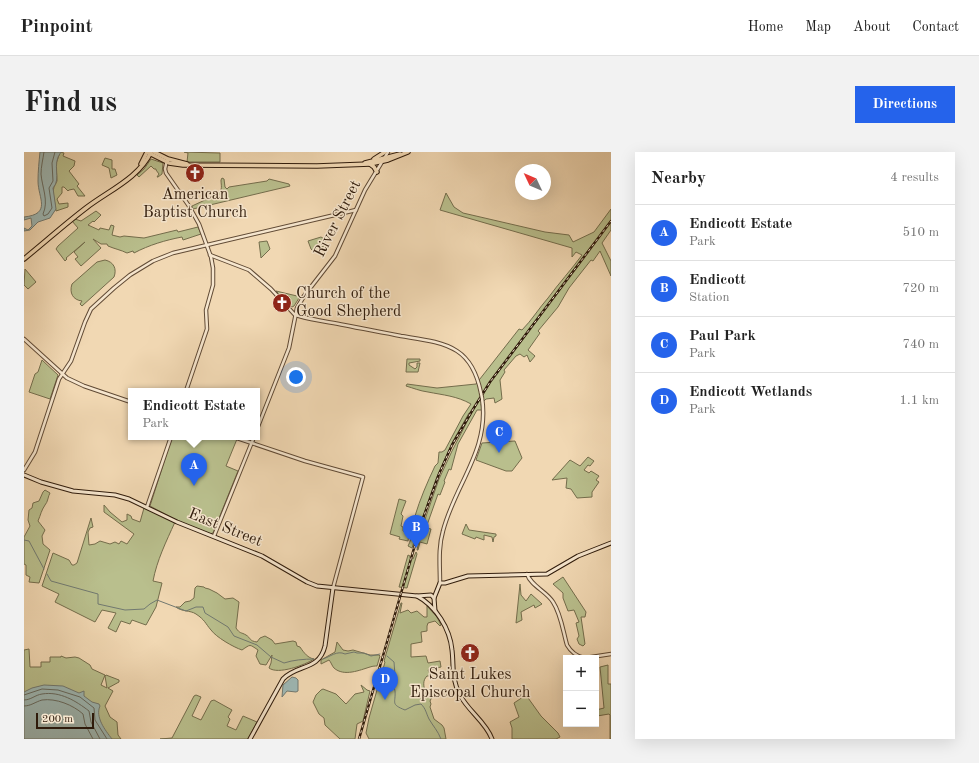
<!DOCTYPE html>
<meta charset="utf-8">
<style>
:root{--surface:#fff;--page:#f2f2f2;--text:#222;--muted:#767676;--line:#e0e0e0;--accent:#2563eb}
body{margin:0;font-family:"Old Standard TT",serif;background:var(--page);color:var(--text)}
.controls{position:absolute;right:12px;bottom:12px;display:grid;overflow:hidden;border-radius:0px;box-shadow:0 4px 16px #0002}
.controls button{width:36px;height:36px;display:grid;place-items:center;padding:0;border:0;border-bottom:1px solid var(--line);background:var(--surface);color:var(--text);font:20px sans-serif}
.compass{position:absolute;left:491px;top:12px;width:36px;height:36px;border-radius:50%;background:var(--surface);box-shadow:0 4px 16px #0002;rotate:314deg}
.scale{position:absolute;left:12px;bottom:10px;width:58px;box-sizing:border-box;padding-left:4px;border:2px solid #2f1b0b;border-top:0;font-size:11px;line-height:14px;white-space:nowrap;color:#2f1b0b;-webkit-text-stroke:3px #f6e6ce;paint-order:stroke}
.you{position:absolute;left:272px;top:225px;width:14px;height:14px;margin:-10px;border:3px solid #fff;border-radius:50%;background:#1a73e8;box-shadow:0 0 0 6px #1a73e833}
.badge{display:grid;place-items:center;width:26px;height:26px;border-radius:50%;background:var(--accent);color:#fff;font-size:13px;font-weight:700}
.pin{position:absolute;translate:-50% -33px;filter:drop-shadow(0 1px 2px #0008)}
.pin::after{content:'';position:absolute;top:21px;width:14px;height:12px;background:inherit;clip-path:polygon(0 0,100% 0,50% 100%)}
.popup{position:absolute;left:104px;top:236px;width:132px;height:52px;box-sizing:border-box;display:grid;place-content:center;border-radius:0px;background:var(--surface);filter:drop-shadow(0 1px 3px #0005);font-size:13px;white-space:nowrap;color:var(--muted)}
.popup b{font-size:15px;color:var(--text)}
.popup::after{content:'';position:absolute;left:50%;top:100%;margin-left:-8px;border:8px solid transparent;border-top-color:var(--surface)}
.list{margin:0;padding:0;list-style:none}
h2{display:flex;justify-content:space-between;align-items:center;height:52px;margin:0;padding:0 16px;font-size:17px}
h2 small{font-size:13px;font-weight:400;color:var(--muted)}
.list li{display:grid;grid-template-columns:26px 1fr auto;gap:12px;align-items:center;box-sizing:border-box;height:56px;padding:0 16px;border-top:1px solid var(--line)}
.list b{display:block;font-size:15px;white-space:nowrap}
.list p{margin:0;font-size:13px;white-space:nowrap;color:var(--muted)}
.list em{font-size:13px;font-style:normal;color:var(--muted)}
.map{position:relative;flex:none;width:587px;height:587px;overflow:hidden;border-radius:0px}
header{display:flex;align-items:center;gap:24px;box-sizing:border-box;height:56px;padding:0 20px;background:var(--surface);border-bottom:1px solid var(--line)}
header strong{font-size:19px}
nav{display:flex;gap:22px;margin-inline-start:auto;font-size:14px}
.intro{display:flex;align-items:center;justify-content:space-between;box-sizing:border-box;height:96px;padding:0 24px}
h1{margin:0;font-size:28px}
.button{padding:10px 18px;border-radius:0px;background:var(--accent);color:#fff;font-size:14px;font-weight:700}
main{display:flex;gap:24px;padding:0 24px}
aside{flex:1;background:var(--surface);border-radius:0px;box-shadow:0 4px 16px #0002}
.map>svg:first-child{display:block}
.green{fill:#b9bf8d;stroke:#746d4c}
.water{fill:#9db8b5;stroke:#717971}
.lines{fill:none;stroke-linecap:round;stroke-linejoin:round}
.shore{stroke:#666a60;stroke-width:1}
.stream{stroke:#717971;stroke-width:1}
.tertiary-casing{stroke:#604a35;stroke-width:4.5}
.secondary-casing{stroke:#2f1b0b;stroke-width:5}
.primary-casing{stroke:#2f1b0b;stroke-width:5.5}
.tertiary{stroke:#f6e6ce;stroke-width:2.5}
.secondary{stroke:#f6e6ce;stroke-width:3}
.primary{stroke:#f1d8b3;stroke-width:3.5}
.rail-casing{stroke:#2f1b0b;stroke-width:2.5}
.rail{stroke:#f6e6ce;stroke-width:1;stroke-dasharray:3;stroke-linecap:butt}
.tertiary-bridge-casing{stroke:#604a35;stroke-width:4.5;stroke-linecap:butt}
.tertiary-bridge{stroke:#f6e6ce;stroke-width:2.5}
.labels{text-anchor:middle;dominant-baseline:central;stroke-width:3;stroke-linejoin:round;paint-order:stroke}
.poi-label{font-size:16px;fill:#2f1b0b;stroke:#f6e6ce}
.street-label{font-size:16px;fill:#2f1b0b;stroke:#f6e6ce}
</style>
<header>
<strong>Pinpoint</strong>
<nav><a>Home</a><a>Map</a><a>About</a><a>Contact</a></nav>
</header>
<div class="intro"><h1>Find us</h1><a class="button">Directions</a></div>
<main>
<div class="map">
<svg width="587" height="587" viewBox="0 0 587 587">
<rect width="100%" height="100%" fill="#f1d8b3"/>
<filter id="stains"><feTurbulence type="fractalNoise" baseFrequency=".005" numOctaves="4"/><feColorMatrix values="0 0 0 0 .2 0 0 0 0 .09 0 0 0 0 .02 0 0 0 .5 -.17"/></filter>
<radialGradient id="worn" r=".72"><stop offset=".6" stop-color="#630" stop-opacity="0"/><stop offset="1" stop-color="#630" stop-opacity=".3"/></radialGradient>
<g class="green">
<path d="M36,0L40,1L39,4L51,9L50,14L45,19L55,32L53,34L61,44H54L50,37L45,38L44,39L40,35H38V41L33,47L35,52L44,51V55L32,59L29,40L30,35L33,29L32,12Z"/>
<path d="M160,0L196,1V10H163L164,1Z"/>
<path d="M81,6L88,8V17H91L93,23L87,26L85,16L78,13Z"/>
<path d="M127,7L139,11L138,22L134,25H133L135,22L132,18V17H130L127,14L115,25L113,23L120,17Z"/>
<path d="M198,26L200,27L201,35L203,37L205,35L243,29L245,27L265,32L266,34L169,57L168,54L194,42C199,37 197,34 197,28Z"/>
<path d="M422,41L430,55L439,61L521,80L545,83L549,90L570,80L587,57V78L578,91L587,109V124L576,99L569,109L567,108L545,136L534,155L514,179L516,181L504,198L511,204L506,210L503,203L500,205L496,202L492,204L480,218L481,220L476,228L478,247L471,251L470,246L462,247L457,252L458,258H453L434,292L427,318L425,317L420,329L421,330L416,343L414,342L402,376L407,377L403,392L396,390L394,398H393L398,376L415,327L428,299L447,262L445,261L429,289L412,327L388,396L384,394C389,385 388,374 391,364C396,347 403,331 411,314L414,311L415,300H418L421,298L439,264L447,252C433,244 419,243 404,240C396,239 389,236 382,234L383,232L413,236L452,232L495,177L498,178C508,168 515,156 524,146C535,131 547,118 558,103L552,100L548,105V96L416,58Z"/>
<path d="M72,59L77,63L70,70L69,69L64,73L75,78L76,76L85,78L87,73L90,74L88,83L96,85L100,84L120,86L153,78L154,80L174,75L177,82L159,88L158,85C142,88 125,93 110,101L109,99L103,101C97,98 91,97 84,94L83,92H77L69,87L77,96L57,114L51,107L54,105L50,100L61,90L42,106L43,107L41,109L32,97L34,94L54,76L48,69L51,67L57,69Z"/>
<path d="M297,85L302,88L299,95L296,93L289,99L287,97L284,89Z"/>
<path d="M243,89L246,97L237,106L235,90Z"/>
<path d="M81,108C90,110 93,117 90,125L58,154L56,152L58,149C49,148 45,141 48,132L73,110Z"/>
<path d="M1,117L12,130L4,137L0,133Z"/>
<path d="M252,139L273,144L275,146L270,154L268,155Z"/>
<path d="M383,207H396V209L385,211V213L391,217L393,215V211H396L394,220H382Z"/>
<path d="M18,208L34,223L26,247L5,240L11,222L14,220Z"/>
<path d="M148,285H206L213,287L202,314L214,319L189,381L186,382L156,370L126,354Z"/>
<path d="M491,289L498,306L488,319H482L452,308L458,291Z"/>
<path d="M564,305L570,309L566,314L564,313L560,318L565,321L567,319L575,324L572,328L575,330L568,340V345L553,346L547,337L542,336L543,326L528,328L546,308L556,314Z"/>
<path d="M21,338L26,341C24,344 24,350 21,353C17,359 17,362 14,369L21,378L18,384L19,392L26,398L15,431L5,430L6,425L2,423V413L0,412V385L6,374L4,368L5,358L8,356L9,351L15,349L19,340Z"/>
<path d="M375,347L382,349L377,362L379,364L377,374L379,375V379L385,381L384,389L375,387L376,385L366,382Z"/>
<path d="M80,353L86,360L98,370L103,368V362L107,364L108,367L116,370L120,356L151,370C142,390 133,408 129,429L138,431L132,455L122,473L108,468L106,472L97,469L92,480L84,476L92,461L78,458L71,470L31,450L35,442L18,434L29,401L45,408L48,413H50L53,411L67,366L69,375L66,376L64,380L65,393L71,392L76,389L86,392L91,390L95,392L97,389L103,392L110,382L80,360Z"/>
<path d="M442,372L445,378L472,382V384L470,385L469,390L468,385L460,383V388L452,385L451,387L438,382Z"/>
<path d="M392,400L393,402L383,436L375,435L384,403L386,404V406L389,407Z"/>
<path d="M539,425L562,460L561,465H557L561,492L559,494L555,492L553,487L555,484L552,471L555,470L550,458L544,459L539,446V441L529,432Z"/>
<path d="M496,432L497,443L502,449L507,442L518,452L511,456L510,453L497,460L498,468L492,471Z"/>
<path d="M173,434L180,435L181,436L185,437L193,441L201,447L209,446L215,450L212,476C216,482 217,480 222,483C227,486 225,489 233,490L236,486L241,484L248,488L251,492C257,491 263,490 269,489L272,490L273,494L276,495C280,501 284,506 290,507C281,513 254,523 245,516L247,511L248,503L242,513L236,512L232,504L234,498C225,492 227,492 218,498C209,495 192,485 187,478C181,471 181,468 172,462C166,458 158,460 152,455H156L161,450L166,449L170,446L171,436Z"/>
<path d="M377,451H378L376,461L384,458L387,461L393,459L400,465H403V454L413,465L417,473L416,474L411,469L404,471L403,474V479L397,480L398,490L387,492V505L402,504L404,511L416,509L417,515L404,518L408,524H403C398,529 400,534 401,541L409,543L406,549L407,552L406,555L410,567L418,573L420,576L422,587H345L342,581L345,566L361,510L360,509Z"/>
<path d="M313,490L319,498L324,499L329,498L346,503H355L356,504L353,514C351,514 349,514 346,515C336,518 320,525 310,516C308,514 307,510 305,508L297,512V508L311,500Z"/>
<path d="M5,497L6,515H17V510H26V505H37V504L42,506L51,505L55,506L66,513L68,517L81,523L77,533L83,536L81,524L82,523L95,528V530L84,536L89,539L81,554L86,565L93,570L94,583L97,587H0V498Z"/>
<path d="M584,513V532H587V587H586V563L585,562L573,564L572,558L580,556L576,515Z"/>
<path d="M337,533L343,538L346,539L339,569L333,572L331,587H316L301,573L300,566L295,562L289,550L292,543L297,538L299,537L312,542L322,552L331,542L340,540Z"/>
<path d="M172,543L177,545L168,564L177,568L187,549L190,548L208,558L204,565L206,567L203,574L212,578L219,564L233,570L224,587H136L148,586L170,544Z"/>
<path d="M502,543L517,564L534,581L536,585L532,587H488V576L486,570L495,565L490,551Z"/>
</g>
<g class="water">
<path d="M16,0H37C27,13 38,26 29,36L32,57L26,66L14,70L6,78L0,79V76L4,78L8,74L7,66L0,68V65C28,62 14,46 14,29C14,19 15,10 16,0Z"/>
<path d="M268,525L272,526L274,528V539L272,540L263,539L258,545L259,533Z"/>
<path d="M20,533L39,534L55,541L60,539V544L68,550L75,552L76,554C71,565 81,578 88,587H0V540L8,536Z"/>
</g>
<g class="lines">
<g class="shore">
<path d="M20,0C19,7 17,15 17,22C18,35 25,49 19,62L20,64L24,62L28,56L25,36L29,29L28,11L31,0"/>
<path d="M0,543L18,537L34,538L56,545L70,556L71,568L83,587"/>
<path d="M0,548C7,548 11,543 18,542C36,539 52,549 65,559L67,570L76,587"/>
<path d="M0,554C7,554 11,550 18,548C32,546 49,553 59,562L61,572L69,587"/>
</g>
<g class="stream">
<path d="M0,388L5,389L20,417"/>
<path d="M23,422L27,429L74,442V452L101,458L120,457L126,452L133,448L162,459L172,455H179L181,461L204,475L210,484L233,493L247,505L260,511C269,508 280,507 290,507"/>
<path d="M363,504L370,510L371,523L367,530C368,532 371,536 371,539C372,551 366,552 381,558L391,553L397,552C402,557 402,561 405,567C409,574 414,579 417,587"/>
<path d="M299,507C306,505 313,498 321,502L330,500L333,501H340L347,504L356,502"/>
</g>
<defs>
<g id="tertiary">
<path d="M143,8L141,17L142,21L165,54L175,72L187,105L189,116V133L182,158L183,177L162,239"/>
<path d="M186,103L225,118L247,137L271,163L275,164C289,168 305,170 320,173C339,177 358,180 377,184C395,187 418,189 433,199C447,208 454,226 457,241"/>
<path d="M0,187L43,226L60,234L107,250"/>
<path d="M233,277L265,196L273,156L280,144L311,104L341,38L364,0"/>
<path d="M210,285L281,309L339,325L309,436"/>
<path d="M0,318L11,300L35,227L47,209L61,170L67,157L90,136L106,123L129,109L149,101L332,58"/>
<path d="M123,355L147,285"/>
<path d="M190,384L230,285"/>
<path d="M503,422C507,434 522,439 529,450C537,462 539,479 543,493C547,500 552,504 560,506"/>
<path d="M416,431C416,413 414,396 419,379C431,332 466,298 458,246"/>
<path d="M561,506L587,502"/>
</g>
<g id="secondary">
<path d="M0,323L17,330L49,339L91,343L105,347L153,370L238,404L283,430L293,434L393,444L407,443L410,446L411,459"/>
<path d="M393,444C412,454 426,477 428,498C430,515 427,526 436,543C444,559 462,570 468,587"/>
<path d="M410,446L416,431H421L444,424L523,422L554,404L587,391"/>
<path d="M226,587L259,527C273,512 295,519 301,494L309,436"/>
</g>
<g id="primary">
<path d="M123,0L145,11L159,13L293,14L346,12L364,8L384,0"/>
<path d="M130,0L144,7L163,12"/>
<path d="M350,7L361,0"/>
<path d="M341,11L376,2"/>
<path d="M117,12L123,0"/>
<path d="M346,12L350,15L353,20"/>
<path d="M0,107C21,90 41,72 62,56C84,39 115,26 127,0"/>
</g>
</defs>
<use href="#tertiary" class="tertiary-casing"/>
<use href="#secondary" class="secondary-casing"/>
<use href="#primary" class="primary-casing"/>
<use href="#tertiary" class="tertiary"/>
<use href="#secondary" class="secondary"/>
<use href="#primary" class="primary"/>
<defs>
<path id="rail" d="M335,587L397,372L415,322L428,293L448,259L466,230L587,69"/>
</defs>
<use href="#rail" class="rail-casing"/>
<use href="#rail" class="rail"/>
<defs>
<path id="tertiary-bridge" d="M457,241L458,246"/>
</defs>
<use href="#tertiary-bridge" class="tertiary-bridge-casing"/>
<use href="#tertiary-bridge" class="tertiary-bridge"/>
</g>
<defs>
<symbol id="church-disc" viewBox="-11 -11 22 22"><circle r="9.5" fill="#8f2418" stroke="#f6e6ce"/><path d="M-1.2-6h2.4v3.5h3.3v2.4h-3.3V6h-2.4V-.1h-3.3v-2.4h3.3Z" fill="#fff"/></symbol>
</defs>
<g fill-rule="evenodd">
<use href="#church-disc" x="160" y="10" width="22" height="22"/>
<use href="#church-disc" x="247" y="140" width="22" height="22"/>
<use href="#church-disc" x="435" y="490" width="22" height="22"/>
</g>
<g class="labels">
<g class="poi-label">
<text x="171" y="43">American<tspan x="171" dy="18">Baptist Church</tspan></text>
<text x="272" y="142" text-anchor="start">Church of the<tspan x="272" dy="18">Good Shepherd</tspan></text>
<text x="446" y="523">Saint Lukes<tspan x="446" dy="18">Episcopal Church</tspan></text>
</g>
<g class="street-label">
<text transform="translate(314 67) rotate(-63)">River Street</text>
<text transform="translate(201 376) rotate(22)">East Street</text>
</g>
</g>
<rect width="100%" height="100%" filter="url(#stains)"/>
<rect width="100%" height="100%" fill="url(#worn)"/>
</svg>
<div class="controls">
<button>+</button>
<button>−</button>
</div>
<svg class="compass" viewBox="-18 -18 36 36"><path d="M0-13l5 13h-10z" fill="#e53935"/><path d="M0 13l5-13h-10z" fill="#767676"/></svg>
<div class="scale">200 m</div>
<div class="you"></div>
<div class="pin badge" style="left:170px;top:334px">A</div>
<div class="popup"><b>Endicott Estate</b>Park</div>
<div class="pin badge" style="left:392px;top:396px">B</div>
<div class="pin badge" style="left:475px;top:301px">C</div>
<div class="pin badge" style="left:361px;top:548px">D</div>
</div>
<aside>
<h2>Nearby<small>4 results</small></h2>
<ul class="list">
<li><span class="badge">A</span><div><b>Endicott Estate</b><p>Park</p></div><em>510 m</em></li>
<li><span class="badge">B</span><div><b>Endicott</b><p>Station</p></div><em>720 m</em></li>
<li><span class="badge">C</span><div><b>Paul Park</b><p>Park</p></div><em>740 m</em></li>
<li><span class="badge">D</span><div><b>Endicott Wetlands</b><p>Park</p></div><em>1.1 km</em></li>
</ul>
</aside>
</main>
